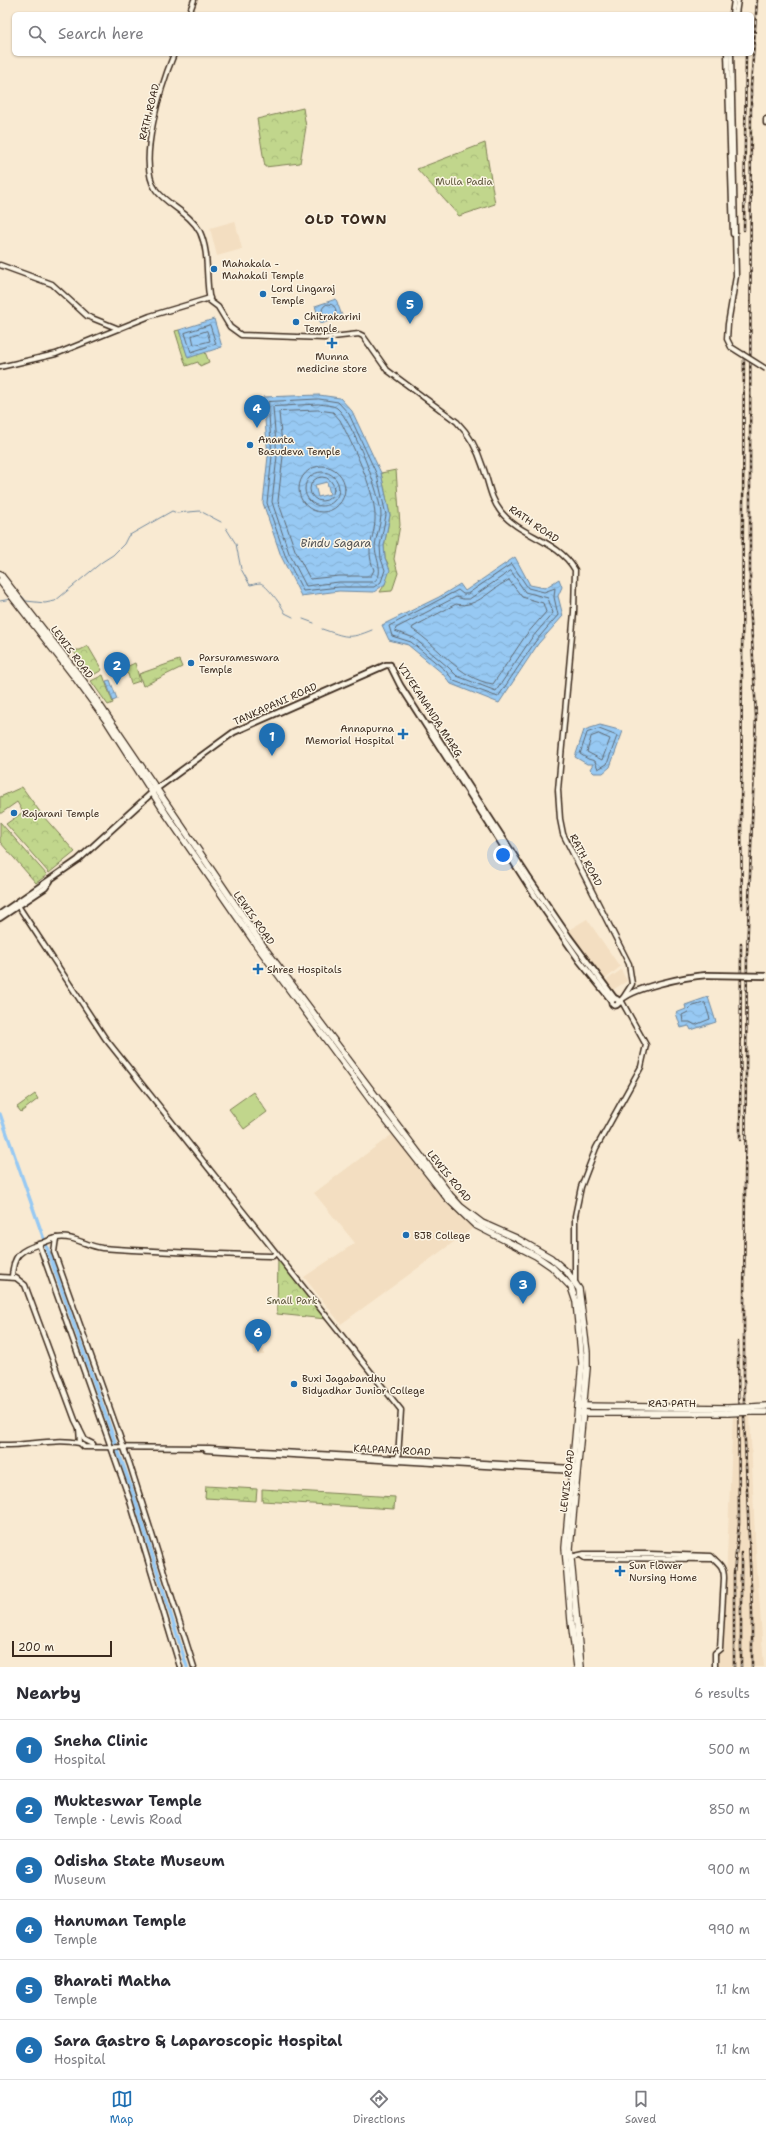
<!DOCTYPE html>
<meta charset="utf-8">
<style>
:root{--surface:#fff;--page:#f7f7f7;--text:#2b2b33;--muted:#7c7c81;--line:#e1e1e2;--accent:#1f6fb2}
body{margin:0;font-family:"Shantell Sans",sans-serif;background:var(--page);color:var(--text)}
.scale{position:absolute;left:12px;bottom:10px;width:100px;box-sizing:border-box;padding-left:4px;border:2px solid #3b2a1e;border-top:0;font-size:11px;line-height:14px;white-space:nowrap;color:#3b2a1e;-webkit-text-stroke:3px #fcf5e5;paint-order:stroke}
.you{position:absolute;left:503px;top:855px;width:14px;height:14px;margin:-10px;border:3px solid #fff;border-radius:50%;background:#1a73e8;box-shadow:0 0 0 6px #1a73e833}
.badge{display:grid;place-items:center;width:26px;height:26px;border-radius:50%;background:var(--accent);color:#fff;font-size:13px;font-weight:700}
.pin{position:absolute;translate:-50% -33px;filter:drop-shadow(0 1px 2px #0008)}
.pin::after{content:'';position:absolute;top:21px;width:14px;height:12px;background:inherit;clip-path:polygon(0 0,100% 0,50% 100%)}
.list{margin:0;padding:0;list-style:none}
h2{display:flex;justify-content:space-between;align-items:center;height:52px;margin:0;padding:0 16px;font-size:17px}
h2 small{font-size:13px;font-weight:400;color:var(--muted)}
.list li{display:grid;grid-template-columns:26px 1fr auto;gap:12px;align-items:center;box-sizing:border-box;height:60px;padding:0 16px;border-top:1px solid var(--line)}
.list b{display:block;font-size:15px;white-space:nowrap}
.list p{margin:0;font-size:13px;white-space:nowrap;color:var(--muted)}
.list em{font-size:13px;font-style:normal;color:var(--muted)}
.icon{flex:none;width:22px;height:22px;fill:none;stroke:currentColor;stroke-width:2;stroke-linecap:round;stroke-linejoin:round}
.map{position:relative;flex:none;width:766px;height:1667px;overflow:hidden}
.search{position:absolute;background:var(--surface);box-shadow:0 1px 3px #0004;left:12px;right:12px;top:12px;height:44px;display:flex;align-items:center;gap:10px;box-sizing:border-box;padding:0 14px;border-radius:6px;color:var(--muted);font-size:15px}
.sheet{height:412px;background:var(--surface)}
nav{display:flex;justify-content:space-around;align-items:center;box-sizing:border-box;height:56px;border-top:1px solid var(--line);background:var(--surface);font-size:11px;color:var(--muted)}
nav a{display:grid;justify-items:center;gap:2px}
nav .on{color:var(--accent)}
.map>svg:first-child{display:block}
.built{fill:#f3dec1}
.park{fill:url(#park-crowns);stroke:#7e8055}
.pitch{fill:#c1d68c;stroke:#7e8055}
.water{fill:url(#water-waves);stroke:#72899e;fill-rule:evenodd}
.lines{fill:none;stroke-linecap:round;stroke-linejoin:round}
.shore{stroke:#606a73;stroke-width:1}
.stream{stroke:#72899e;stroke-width:1}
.canal{stroke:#97c9f3;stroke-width:3.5}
.tertiary-casing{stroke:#3b2a1e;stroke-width:7}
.secondary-casing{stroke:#3b2a1e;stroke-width:8}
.primary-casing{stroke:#3b2a1e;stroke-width:8}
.tertiary{stroke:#fcf5e5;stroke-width:4}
.secondary{stroke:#fcf5e5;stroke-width:4.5}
.primary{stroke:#fcf5e5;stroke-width:5.5}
.rail-casing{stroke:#3b2a1e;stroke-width:2.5}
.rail{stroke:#fcf5e5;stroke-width:1;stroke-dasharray:3;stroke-linecap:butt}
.tertiary-bridge-casing{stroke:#3b2a1e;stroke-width:7;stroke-linecap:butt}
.secondary-bridge-casing{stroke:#3b2a1e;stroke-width:8;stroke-linecap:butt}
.primary-bridge-casing{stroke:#3b2a1e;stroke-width:8;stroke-linecap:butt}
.tertiary-bridge{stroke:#fcf5e5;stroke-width:4}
.secondary-bridge{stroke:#fcf5e5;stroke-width:4.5}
.primary-bridge{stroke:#fcf5e5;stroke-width:5.5}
.poi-dot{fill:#1f6fb2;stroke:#fcf5e5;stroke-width:1.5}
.labels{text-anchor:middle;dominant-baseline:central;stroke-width:3;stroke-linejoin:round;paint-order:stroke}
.street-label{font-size:10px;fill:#3b2a1e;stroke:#fcf5e5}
.park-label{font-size:10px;fill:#5c553a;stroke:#fcf5e5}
.poi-label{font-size:10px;fill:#3b2a1e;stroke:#fcf5e5;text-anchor:start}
.water-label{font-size:11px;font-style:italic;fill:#525253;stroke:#fcf5e5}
.district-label{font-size:14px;font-weight:bold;letter-spacing:1px;fill:#3b2a1e;stroke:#fcf5e5}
</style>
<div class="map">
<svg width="766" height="1667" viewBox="0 0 766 1667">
<defs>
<pattern id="park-crowns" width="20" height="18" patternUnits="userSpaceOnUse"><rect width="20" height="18" fill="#c1d68c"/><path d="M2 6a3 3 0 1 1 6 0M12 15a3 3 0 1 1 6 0" fill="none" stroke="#a7b878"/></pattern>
<pattern id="water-waves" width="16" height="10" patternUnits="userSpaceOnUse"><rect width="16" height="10" fill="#97c9f3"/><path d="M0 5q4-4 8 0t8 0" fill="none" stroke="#83add0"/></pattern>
</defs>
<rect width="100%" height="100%" fill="#f9ead2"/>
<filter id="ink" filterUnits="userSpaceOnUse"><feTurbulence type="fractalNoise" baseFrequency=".025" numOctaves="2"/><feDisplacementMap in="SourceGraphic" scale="8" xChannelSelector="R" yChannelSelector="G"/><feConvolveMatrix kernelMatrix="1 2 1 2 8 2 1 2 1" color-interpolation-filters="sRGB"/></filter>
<g filter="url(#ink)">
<g class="built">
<path d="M235,221L242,249L217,256L210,228Z"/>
<path d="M587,919L620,967L603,981L567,931Z"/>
<path d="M621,970L627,981L611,991L604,982Z"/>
<path d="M394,1133L455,1211L473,1228L341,1324L304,1277L355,1243L314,1193Z"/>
<rect x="253" y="1349" width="11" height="6"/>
<path d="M733,1414H750L755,1538L764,1667H718V1655L723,1651Z"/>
</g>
<g class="park">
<path d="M303,108L306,127L300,163L265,167L257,119Z"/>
<path d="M485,143L495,204L459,216L417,169Z"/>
<path d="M179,330L188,357L205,352L209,362L200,366L198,362L186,366L175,331Z"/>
<path d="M396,470L400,525L394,559L398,573L392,591L380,592L385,584L388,564L385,558L384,546L390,515L381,473Z"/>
<path d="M88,646L102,670L88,678L75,660L78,658L73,650H80Z"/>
<path d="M179,660L182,667L143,686L139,674Z"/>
<path d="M135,663L140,681L131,684L128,674L125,672L124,668Z"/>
<path d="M103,675L113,703L108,705L91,681Z"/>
<path d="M22,787L43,816L75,852L49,873L6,824L23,812L17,802L0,814V797Z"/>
<path d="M0,822L47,875L36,883L0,842Z"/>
<path d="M35,1094L38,1099L21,1112L17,1107Z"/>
<path d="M278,1258L326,1319L277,1314Z"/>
<path d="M206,1486L257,1489L256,1501L205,1498Z"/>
<path d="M262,1489L395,1497L394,1509L262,1501Z"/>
</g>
<path class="pitch" d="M253,1092L267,1112L244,1129L229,1109Z"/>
<g class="water">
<path d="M336,299L342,316L321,324L315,306Z"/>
<path d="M214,319L222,347L188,358L179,330Z"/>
<path d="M319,395L340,398L352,411L381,473L390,515L384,546L385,558L390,570L385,584L374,592L339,591L301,596L281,556L263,503L268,456L263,397ZM327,482L330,494L318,497L315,485Z"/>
<path d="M515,557L530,585L545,588L559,579L562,587L558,596L563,616L538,644L499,703L451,684L442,673L408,645L389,640L382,625L439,597L460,584L465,591Z"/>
<path d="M110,680L117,699L113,701L106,681Z"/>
<path d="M600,725L623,731L610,767L603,773H594L590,769L593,764H587L575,757L584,730Z"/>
<path d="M708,997L716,1022L691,1030L689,1026L681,1028L676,1013L686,1009L685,1005Z"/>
</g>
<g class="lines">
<g class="shore">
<circle cx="329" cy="311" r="7"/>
<path d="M210,325L216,344L191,352L185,333Z"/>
<path d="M207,331L210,341L194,345L192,336Z"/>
<path d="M319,399L338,402L349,414L377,475L386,515L380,546L381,559L385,570L381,582L374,587H339L303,591L285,555L267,503L272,456L268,402Z"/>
<path d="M319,404C324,405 333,405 337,408C352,420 382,497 381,516C380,527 376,536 375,546C375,558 386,575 373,582H339L306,586L289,553L272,502L277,456L273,407Z"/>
<path d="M318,410L333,412L340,420C352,444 374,488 375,515C376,537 364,546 374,570L371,576H339L310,579L295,550L278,501L283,456L279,412Z"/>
<circle cx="322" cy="489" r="23"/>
<circle cx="322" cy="489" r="17"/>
<circle cx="322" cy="489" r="12"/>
<path d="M512,564L528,588L544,592L555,588L554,597L558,615L535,642L498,697L454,681L445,670L411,642L392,636L389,626L458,590L463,594H467Z"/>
<path d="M511,571L525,592L548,598L553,613L531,639L496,691L457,676L448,667L414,638L395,631L396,628L456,597L463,599H469Z"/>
<path d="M509,580L522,597L543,603L546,612L526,635L493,684C459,679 440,647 412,629L413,627L456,604C477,609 491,588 509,580Z"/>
<path d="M599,729L617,736L607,764L598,769L595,761L588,759L580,754L587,733Z"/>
<path d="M599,734L610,739L602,760L587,752L591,737Z"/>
<path d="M705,1003L710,1019L695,1025L690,1022H683L682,1015L688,1012L691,1007Z"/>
</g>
<g class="stream">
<path d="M226,528L236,544L241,569L250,585C252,585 257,583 260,583C266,584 283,607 285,613L293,617"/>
<path d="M20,597L22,596L26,601L45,603L55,601L102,562L113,555L124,544L128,536L172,511L177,513L200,511L221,522"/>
<path d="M0,601L11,599"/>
<path d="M303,619L314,623"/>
<path d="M322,629C346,637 348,640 372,630"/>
</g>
<path class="canal" d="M0,1114L134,1496L187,1667"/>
<defs>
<g id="tertiary">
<path d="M189,14L194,0"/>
<path d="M732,14L734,0"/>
<path d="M736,14L738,0"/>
<path d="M174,54C162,83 136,163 156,190C168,206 190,213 200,232C210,254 205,278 210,301L218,307L230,327L241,335L324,338L359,334L363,336L387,370L457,422C469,434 478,451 483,467C489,483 490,498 501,512C521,537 558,540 575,570L574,612L558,790L560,819L563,834L629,964L632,984L623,998"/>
<path d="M727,54L733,234"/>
<path d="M766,119V123"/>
<path d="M0,265L52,284L87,316L119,329"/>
<path d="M731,347L727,339L728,324L736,276L731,54"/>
<path d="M0,367L56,354L150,316L210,298"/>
<path d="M19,907L105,1038L401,1410L398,1458"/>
<path d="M56,1238L54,1252L130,1465L194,1667"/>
<path d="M39,1244L129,1498L180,1667"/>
<path d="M0,1277L16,1278L25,1285L75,1420L85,1440L93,1444"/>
<path d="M12,1277C13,1255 20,1250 40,1244C46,1242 51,1239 57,1238C73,1235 86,1246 102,1248C158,1252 216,1254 273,1256L275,1253"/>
<path d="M575,1284V1216L581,1187L596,1148L641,1067L646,1045L621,1000"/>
<path d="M79,1428L80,1443L84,1447L209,1448L573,1468"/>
<path d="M0,1445C27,1446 54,1438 80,1443"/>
<path d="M206,1450L574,1471"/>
<path d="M582,1556L585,1558L714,1559"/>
<path d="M570,1557L584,1554H650L711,1556C719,1564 724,1566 724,1578L720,1649L715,1653V1667"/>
</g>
<g id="secondary">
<path d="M390,665L400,685L539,902L579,960L612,1001"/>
<path d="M430,726L528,877L569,937L615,999"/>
<path d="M0,914L78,860L156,789L234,732L386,665H390"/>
<path d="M0,918L45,888L50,881"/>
<circle cx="615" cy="1002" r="3.5"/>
<path d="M619,1003C627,988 689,976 707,975"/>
</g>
<g id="primary">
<path d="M0,574L84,682L266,950L450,1195L461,1207L482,1223L516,1238L551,1258L568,1273L579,1289L587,1352V1368L570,1548L581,1667"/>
<path d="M0,581L73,675L108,723L166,814L255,943L377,1109L447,1198L475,1225L536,1256L552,1267L571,1287L576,1302L582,1363L565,1548L571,1621L577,1667"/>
<path d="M580,1406L727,1408"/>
<path d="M752,1407L766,1406"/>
<path d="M751,1412H766"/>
<path d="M580,1413H728"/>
</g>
</defs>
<use href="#tertiary" class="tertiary-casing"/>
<use href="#secondary" class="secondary-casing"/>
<use href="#primary" class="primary-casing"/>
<use href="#tertiary" class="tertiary"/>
<use href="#secondary" class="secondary"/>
<use href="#primary" class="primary"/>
<defs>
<g id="rail">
<path d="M744,230L746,54"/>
<path d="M742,908L741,822L744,352"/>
<path d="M740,1140L741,944"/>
<path d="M734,1667V1573L739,1524L738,1342"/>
<path d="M741,1667V1553"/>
<path d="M752,1667V1611L744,1417V1304L747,954L756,716L750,601V483L751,86L757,0"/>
</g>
</defs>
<use href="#rail" class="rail-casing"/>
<use href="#rail" class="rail"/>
<defs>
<path id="tertiary-bridge" d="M731,347L766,369"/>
<path id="secondary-bridge" d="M707,975L766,976"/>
<g id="primary-bridge">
<path d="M727,1408L752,1407"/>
<path d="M728,1413L751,1412"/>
</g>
</defs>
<use href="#tertiary-bridge" class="tertiary-bridge-casing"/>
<use href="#secondary-bridge" class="secondary-bridge-casing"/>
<use href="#primary-bridge" class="primary-bridge-casing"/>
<use href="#tertiary-bridge" class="tertiary-bridge"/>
<use href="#secondary-bridge" class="secondary-bridge"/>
<use href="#primary-bridge" class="primary-bridge"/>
</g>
</g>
<g class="poi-dot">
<circle cx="214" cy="269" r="4"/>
<circle cx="263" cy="294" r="4"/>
<circle cx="296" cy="322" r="4"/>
<path d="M330 337h4v4h4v4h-4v4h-4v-4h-4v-4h4z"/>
<circle cx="250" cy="445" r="4"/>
<circle cx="191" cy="663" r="4"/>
<path d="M401 728h4v4h4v4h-4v4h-4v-4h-4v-4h4z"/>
<circle cx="14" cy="813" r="4"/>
<path d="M256 963h4v4h4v4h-4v4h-4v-4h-4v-4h4z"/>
<circle cx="406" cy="1235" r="4"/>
<circle cx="294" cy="1384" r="4"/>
<path d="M618 1565h4v4h4v4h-4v4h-4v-4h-4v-4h4z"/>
</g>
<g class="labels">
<g class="street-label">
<text transform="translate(149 112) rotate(-76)">RATH ROAD</text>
<text transform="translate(534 524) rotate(34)">RATH ROAD</text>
<text transform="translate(72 652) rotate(53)">LEWIS ROAD</text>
<text transform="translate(275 704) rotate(-24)">TANKAPANI ROAD</text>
<text transform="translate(430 710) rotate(57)">VIVEKANANDA MARG</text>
<text transform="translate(586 860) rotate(62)">RATH ROAD</text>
<text transform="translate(254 918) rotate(55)">LEWIS ROAD</text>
<text transform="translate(449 1176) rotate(51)">LEWIS ROAD</text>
<text x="672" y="1403">RAJ PATH</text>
<text transform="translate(392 1450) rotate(3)">KALPANA ROAD</text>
<text transform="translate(567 1481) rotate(-83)">LEWIS ROAD</text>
</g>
<g class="park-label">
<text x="464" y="181">Mulla Padia</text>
<text x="292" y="1300">Small Park</text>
</g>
<g class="poi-label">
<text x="222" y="263">Mahakala -<tspan x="222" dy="12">Mahakali Temple</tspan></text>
<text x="271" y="288">Lord Lingaraj<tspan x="271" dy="12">Temple</tspan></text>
<text x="304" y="316">Chitrakarini<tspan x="304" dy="12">Temple</tspan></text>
<text x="332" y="356" text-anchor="middle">Munna<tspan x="332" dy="12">medicine store</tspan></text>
<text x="258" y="439">Ananta<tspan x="258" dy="12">Basudeva Temple</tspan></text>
<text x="199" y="657">Parsurameswara<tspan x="199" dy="12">Temple</tspan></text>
<text x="394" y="728" text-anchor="end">Annapurna<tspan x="394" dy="12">Memorial Hospital</tspan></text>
<text x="22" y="813">Rajarani Temple</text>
<text x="267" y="969">Shree Hospitals</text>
<text x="414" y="1235">BJB College</text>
<text x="302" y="1378">Buxi Jagabandhu<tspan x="302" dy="12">Bidyadhar Junior College</tspan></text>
<text x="629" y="1565">Sun Flower<tspan x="629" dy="12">Nursing Home</tspan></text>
</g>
<g class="water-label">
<text x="336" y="543">Bindu Sagara</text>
</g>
<g class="district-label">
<text x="346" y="219">OLD TOWN</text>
</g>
</g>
</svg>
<div class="scale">200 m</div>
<div class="you"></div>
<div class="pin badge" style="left:272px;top:756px">1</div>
<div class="pin badge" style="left:117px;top:685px">2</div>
<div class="pin badge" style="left:523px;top:1304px">3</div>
<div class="pin badge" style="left:257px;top:428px">4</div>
<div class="pin badge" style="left:410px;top:324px">5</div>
<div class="pin badge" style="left:258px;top:1352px">6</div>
<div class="search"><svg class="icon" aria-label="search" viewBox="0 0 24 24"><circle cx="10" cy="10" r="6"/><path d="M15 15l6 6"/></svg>Search here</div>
</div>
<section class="sheet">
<h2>Nearby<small>6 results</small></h2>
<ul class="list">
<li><span class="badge">1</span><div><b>Sneha Clinic</b><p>Hospital</p></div><em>500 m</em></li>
<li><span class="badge">2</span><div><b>Mukteswar Temple</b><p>Temple · Lewis Road</p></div><em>850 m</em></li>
<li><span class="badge">3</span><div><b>Odisha State Museum</b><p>Museum</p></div><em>900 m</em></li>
<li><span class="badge">4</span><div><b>Hanuman Temple</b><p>Temple</p></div><em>990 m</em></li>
<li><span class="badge">5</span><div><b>Bharati Matha</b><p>Temple</p></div><em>1.1 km</em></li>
<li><span class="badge">6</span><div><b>Sara Gastro &amp; Laparoscopic Hospital</b><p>Hospital</p></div><em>1.1 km</em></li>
</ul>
</section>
<nav>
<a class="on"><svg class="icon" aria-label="map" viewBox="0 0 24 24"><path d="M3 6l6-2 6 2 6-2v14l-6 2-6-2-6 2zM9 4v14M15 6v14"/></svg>Map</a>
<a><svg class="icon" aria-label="directions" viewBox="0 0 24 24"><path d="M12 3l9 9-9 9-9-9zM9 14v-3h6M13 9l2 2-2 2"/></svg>Directions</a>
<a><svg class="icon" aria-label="saved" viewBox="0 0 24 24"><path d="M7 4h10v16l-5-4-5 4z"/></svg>Saved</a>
</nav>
